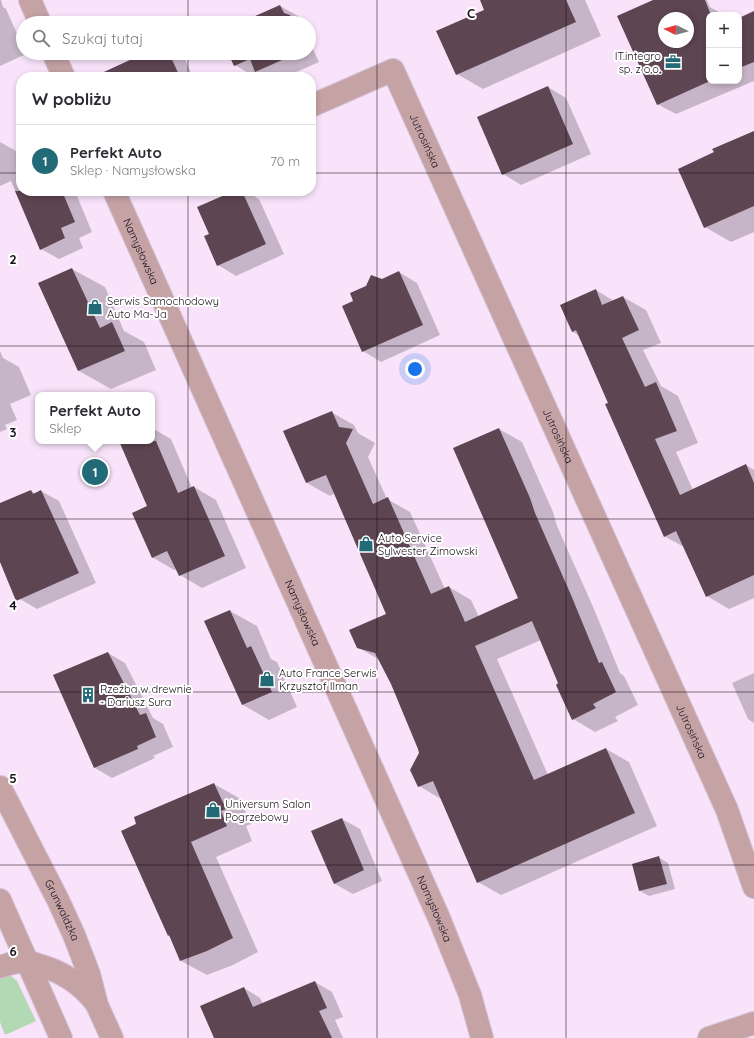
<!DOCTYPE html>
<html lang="pl">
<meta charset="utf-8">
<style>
:root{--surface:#fff;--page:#f2f2f3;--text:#2b2b33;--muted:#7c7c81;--line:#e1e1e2;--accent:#236a78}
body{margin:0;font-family:Quicksand,sans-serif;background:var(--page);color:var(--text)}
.controls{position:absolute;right:12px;top:12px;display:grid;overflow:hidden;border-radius:8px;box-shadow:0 2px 6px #0003}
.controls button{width:36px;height:36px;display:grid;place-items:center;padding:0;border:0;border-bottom:1px solid var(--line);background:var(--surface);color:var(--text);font:20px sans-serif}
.compass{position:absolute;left:658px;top:12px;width:36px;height:36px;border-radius:50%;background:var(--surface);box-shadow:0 2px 6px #0003;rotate:275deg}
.you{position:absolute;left:415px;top:369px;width:14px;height:14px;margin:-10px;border:3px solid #fff;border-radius:50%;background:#1a73e8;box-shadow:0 0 0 6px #1a73e833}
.badge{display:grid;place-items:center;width:26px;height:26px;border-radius:50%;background:var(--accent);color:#fff;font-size:13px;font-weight:700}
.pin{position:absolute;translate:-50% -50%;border:2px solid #fff;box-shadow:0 1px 4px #0006}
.popup{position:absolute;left:35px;top:392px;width:120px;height:52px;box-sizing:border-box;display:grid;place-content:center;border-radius:8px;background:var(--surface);filter:drop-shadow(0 1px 3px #0005);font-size:13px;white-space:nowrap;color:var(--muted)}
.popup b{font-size:15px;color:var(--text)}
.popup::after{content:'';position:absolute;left:50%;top:100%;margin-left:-8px;border:8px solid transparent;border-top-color:var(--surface)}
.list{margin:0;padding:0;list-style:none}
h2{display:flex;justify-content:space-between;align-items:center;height:52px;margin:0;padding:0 16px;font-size:17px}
h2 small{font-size:13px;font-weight:400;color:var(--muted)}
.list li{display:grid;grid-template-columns:26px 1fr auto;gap:12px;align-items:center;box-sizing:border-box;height:72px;padding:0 16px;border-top:1px solid var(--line)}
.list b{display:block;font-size:15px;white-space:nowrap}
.list p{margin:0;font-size:13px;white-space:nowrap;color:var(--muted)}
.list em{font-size:13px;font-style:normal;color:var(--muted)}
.icon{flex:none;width:22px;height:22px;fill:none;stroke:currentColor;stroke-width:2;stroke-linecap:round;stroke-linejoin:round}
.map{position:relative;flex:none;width:754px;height:1038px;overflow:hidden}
.search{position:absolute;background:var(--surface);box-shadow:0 2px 6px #0003;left:16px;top:16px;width:300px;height:44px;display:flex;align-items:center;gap:10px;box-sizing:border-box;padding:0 14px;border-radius:22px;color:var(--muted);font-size:15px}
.panel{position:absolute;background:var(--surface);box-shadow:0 2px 6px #0003;left:16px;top:72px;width:300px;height:124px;border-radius:16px}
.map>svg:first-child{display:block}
.green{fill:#b2d9b3}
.shadow{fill:#0003;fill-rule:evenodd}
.building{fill:#5d4551;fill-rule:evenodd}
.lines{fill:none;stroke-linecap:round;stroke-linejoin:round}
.minor-casing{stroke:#d4c1d6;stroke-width:24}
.minor{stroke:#c5a2a4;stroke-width:22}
.grid{fill:none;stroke:#191119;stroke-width:1;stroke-opacity:0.55}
.labels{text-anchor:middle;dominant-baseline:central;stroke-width:4;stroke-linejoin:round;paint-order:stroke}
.poi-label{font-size:11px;fill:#191119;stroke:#fff;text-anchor:start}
.street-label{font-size:11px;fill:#191119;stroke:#fff}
.grid-label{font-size:13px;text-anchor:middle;font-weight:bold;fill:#191119;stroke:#fff;stroke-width:4;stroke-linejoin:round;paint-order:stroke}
</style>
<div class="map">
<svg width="754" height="1038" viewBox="0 0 754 1038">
<rect width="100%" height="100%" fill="#f8e3fa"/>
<path class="green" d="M5,976H11L17,981L36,1021L5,1035L0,1022V978Z"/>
<g class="shadow">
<path d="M0,0H1L3,7L6,9L23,47V53H26V54L0,66Z"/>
<path d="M492,0H585L601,36L483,89L457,74L485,10Z"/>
<path d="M656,0H707L710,7L724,15H709V81H739V19L754,12V81L676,114L657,104ZM664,18H688V42H664Z"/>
<path d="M280,6L298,16L301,23H242Z"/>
<path d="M309,30L313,40L311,45L319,62L285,77H266L259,73L253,76L235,65L229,53H309Z"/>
<path d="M147,53H179L183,55L193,77H117Z"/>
<path d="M548,87L566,98L591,154L521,185L503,174Z"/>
<path d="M754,133V232L731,242L705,227Z"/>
<path d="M0,142L16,151L21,162V191H75L92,232L79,238L83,248L59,259L41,249L11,181L0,186Z"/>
<path d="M236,191H245L259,199L284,254L236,276L218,265L210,234Z"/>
<path d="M72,269L105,287L124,331L144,342L156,370L111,389L79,371L40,284Z"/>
<path d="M399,272L417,283L440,335L381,362L363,351L355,302L382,280Z"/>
<path d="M596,290L614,301L623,297L646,310L661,343L643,350L661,386L678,396L698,443L676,452L693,490L746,465L754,470V598L729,609L707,596L684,547L664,536L606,405L609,403L580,336L573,332L561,305Z"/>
<path d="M0,351L3,358L19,367L31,395L10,404L17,420L5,425L7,429L0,432Z"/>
<path d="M331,412L354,425L358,433L375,443L368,457L387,499L410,512L445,589L449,587L471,600L479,617L519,599L499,429L522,442L553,512L557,526L594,609L620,673L624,676L638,705L615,717L618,721L595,732L573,719L560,684L541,640L497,659L548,775L606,749L629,762L657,826L501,895L478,882L441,799L419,786L420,753L391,683L380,660L357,647L387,614L335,493L330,496L307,483L284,432Z"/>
<path d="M152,428L171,439L192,488L194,487L216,500L246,568L202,588L180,575L177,569L174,570L152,557L149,507L120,441H152Z"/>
<path d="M31,491L36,494L41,491L59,501L96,583L37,609L20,599L0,556V505Z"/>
<path d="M230,611L257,626L271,659L277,662L297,707L269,720L243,705L206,622Z"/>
<path d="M108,653L125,663L153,718L163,724L173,747L153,756L155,758L112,778L95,768L55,676Z"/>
<path d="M754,673V723L748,719L732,683Z"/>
<path d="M214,784L239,798L251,824L246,826L252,841L216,857L258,952L233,965L207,975L181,961L170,937L169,936L122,831Z"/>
<path d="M342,819L360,829L382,881L353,894L335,884Z"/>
<path d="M658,857L668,863L675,889L649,896L640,891L633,865Z"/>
<path d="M315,982L332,992L343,1017L335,1020L343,1038H215L244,988L260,998L263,1004Z"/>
</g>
<g class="building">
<path d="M480,0H566L576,22L456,75L436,31L484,10Z"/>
<path d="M653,0H705L711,15H709V81H710L657,105L617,16ZM664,18H688V42H664Z"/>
<path d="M280,5L284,13L290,15L293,23H239Z"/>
<path d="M754,11V62L739,68V18Z"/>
<path d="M145,53H169L180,77H93Z"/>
<path d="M228,53H298L255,72L250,59L234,66Z"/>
<path d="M548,86L573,144L502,175L477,117Z"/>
<path d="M754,131V206L704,228L678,169L714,152L712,149Z"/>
<path d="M15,191H62L75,222L61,228L65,238L40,250Z"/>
<path d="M234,191H242L266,244L217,266L204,236L209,234L197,207Z"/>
<path d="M72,268L100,328L112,322L125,351L78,371L38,283Z"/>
<path d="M399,271L423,325L362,352L342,306L353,301L350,293L366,286L371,275L382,279Z"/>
<path d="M596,289L602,305L623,296L639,330L622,338L645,387L656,382L677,431L655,439L680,495L746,464L754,483V575L706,597L676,531L664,537L605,404L608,403L576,330L572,332L560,305Z"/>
<path d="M332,411L339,427L353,429L346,443L373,504L388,497L431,594L449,586L465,622L518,598L453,448L499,428L530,498L535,513L571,595L599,663L602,662L616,692L593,704L596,708L572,720L556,685L558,683L532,621L475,646L534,780L606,748L635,813L477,883L433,781L418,787L410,770L419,753L418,749L391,684L375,653L357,648L349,630L386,614L326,475L306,483L283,431Z"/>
<path d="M119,441H156L178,493L194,486L225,556L179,576L167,551L152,558L132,513L147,506Z"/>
<path d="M31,490L33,494L41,490L79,573L16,601L0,562V503Z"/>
<path d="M230,610L247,648L251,646L272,692L242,705L204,621Z"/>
<path d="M108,652L140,715L146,713L156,737L137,746L138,749L94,768L53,675Z"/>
<path d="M214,783L226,809L221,811L227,826L191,842L233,938L207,951L180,961L169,935L168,936L121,831L136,824L134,817Z"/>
<path d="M342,818L364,870L334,884L311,831Z"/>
<path d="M659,856L667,884L639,891L632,864Z"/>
<path d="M315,981L327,1008L319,1011L332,1038H214L200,1006L244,987L253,1007Z"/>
</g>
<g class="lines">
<defs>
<g id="minor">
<path d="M30,0L40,23"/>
<path d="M53,53L64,77"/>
<path id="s1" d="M311,106L393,70L727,810L754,887"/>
<path id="s2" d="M114,191L439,918L470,995L482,1038"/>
<path id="s3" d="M0,787L58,900L74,935L89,974L97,1005L112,1038"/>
<path d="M0,900L61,1038"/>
<path d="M0,967C8,964 19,961 27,962C32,962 38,965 42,966C65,973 81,984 95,1002"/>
<path d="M709,1038L754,1023"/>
</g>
</defs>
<use href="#minor" class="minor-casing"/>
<use href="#minor" class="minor"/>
</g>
<path class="grid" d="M188,0V23M377,0V1038M566,0V1038M188,53V77M0,173H21M311,173H754M188,191V1038M0,346H754M0,519H754M0,692H754M0,865H754"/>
<defs>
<symbol id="office-bare" viewBox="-9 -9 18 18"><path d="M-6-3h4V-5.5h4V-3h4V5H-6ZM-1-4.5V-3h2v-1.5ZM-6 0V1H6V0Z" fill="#236a78" stroke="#fff" stroke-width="2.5" paint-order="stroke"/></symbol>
<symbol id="shop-bare" viewBox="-9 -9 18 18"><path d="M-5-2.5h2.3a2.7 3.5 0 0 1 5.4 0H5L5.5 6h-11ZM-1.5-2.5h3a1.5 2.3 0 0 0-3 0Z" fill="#236a78" stroke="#fff" stroke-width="2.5" paint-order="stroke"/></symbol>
<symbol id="building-bare" viewBox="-9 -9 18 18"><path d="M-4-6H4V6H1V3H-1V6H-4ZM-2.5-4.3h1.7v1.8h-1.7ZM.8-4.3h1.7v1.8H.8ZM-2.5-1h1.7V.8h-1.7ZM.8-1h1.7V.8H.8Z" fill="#236a78" stroke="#fff" stroke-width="2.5" paint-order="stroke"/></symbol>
</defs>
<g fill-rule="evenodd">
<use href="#office-bare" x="662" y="51" width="22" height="22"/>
<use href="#shop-bare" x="84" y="296" width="22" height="22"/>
<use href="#shop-bare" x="355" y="533" width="22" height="22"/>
<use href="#shop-bare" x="256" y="668" width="22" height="22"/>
<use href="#building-bare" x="77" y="684" width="22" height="22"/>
<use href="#shop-bare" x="202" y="799" width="22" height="22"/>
</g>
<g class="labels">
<g class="poi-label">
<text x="661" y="56" text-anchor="end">IT.integro<tspan x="661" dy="13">sp. z o.o.</tspan></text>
<text x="107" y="301">Serwis Samochodowy<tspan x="107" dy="13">Auto Ma-Ja</tspan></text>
<text x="378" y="538">Auto Service<tspan x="378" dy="13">Sylwester Zimowski</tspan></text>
<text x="279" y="673">Auto France Serwis<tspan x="279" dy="13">Krzysztof Ilman</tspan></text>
<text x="100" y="689">Rzeźba w drewnie<tspan x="100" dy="13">- Dariusz Sura</tspan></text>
<text x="225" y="804">Universum Salon<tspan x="225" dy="13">Pogrzebowy</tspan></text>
</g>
<g class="street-label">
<text stroke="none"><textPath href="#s1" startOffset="167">Jutrosińska</textPath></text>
<text stroke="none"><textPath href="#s2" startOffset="66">Namysłowska</textPath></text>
<text stroke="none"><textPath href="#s1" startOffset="491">Jutrosińska</textPath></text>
<text stroke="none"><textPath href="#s2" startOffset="462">Namysłowska</textPath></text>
<text stroke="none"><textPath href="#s1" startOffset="815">Jutrosińska</textPath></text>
<text stroke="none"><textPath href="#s2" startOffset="786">Namysłowska</textPath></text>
<text stroke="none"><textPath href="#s3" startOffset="138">Grunwaldzka</textPath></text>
</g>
</g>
<g class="grid-label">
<text x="471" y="18">C</text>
<text x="13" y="264">2</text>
<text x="13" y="437">3</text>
<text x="13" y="610">4</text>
<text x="13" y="783">5</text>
<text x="13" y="956">6</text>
</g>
</svg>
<div class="controls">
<button>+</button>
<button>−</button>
</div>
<svg class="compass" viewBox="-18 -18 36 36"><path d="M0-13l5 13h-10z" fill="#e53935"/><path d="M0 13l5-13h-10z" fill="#7c7c81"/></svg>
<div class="you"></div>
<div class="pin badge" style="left:95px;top:472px">1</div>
<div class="popup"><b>Perfekt Auto</b>Sklep</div>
<div class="search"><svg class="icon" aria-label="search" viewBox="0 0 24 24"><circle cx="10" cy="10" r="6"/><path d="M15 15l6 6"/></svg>Szukaj tutaj</div>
<section class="panel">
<h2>W pobliżu<small></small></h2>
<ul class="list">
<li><span class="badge">1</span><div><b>Perfekt Auto</b><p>Sklep · Namysłowska</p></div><em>70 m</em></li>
</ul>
</section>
</div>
